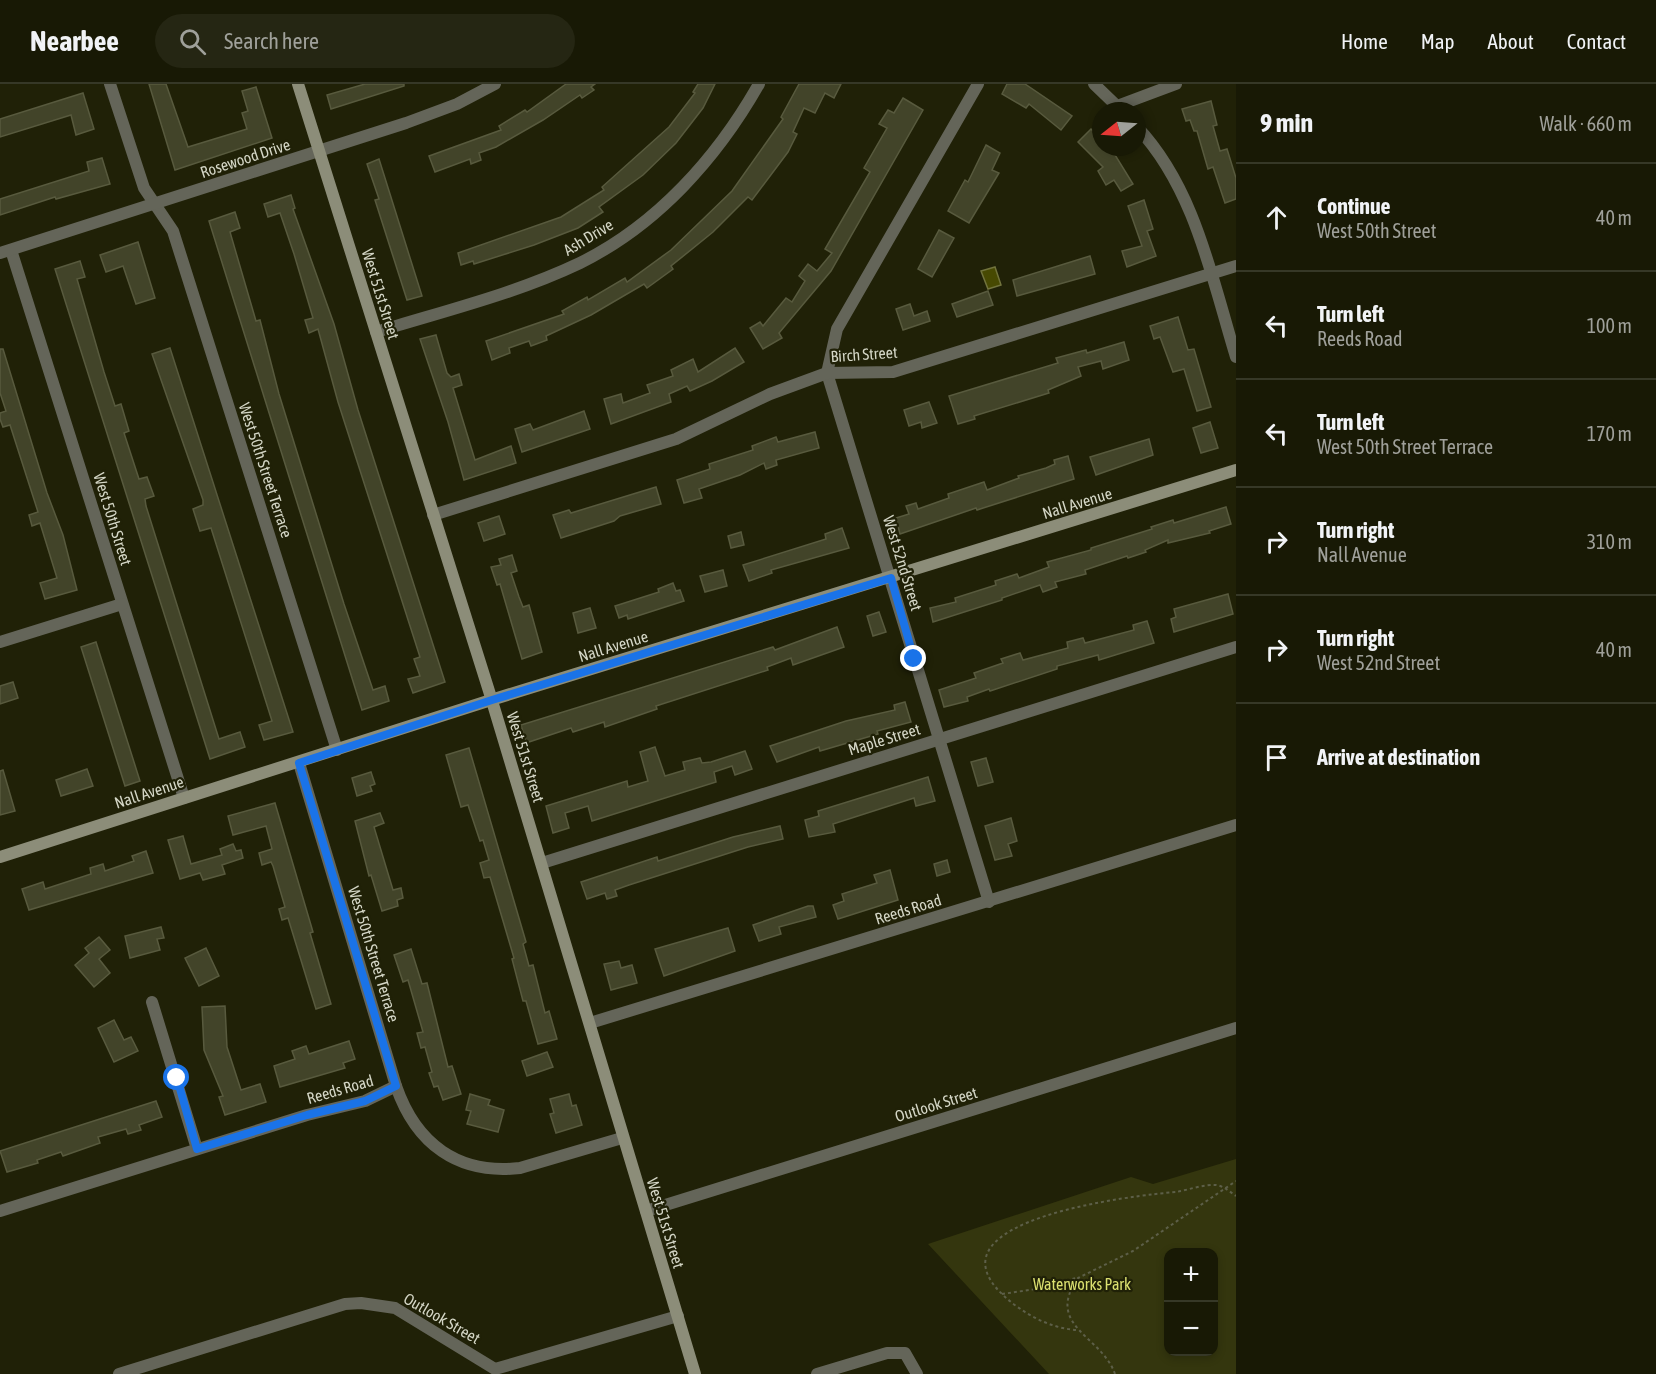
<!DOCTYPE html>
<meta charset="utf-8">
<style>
:root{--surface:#181905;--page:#252613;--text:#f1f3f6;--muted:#9fa09a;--line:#363827}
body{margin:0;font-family:"Asap Condensed",sans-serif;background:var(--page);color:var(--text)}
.controls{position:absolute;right:18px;bottom:18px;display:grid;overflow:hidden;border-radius:12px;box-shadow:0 3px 9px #0003}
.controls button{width:54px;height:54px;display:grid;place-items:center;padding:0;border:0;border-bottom:2px solid var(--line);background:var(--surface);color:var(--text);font:30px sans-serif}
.compass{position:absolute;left:1092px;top:18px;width:54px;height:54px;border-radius:50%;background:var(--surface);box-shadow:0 3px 9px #0003;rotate:253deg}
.stop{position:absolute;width:18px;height:18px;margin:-14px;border:4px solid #1a73e8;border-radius:50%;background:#fff}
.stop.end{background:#1a73e8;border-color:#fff;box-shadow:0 2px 6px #0008}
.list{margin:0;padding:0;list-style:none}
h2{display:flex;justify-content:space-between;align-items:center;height:78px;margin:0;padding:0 24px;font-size:26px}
h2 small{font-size:20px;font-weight:400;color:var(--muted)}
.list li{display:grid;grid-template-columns:39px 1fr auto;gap:18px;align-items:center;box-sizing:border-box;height:108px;padding:0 24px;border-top:2px solid var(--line)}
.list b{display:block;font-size:22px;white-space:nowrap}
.list p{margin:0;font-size:20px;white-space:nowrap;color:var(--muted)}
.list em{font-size:20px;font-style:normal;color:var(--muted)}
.icon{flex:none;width:33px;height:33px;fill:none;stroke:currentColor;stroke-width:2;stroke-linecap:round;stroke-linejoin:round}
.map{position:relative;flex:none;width:1236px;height:1290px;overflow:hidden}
header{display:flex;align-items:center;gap:36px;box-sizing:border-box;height:84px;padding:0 30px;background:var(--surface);border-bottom:2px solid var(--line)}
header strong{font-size:28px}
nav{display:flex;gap:33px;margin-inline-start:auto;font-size:21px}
.search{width:420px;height:54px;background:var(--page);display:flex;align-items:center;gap:15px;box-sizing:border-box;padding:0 21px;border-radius:33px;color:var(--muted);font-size:22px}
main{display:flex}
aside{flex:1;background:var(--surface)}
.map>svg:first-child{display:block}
.green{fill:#34360e;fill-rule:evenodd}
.water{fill:#474902;stroke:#71733d;stroke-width:1.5}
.building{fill:#424429;stroke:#585a3e;stroke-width:1.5}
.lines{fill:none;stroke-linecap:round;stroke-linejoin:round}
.path{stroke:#5d5f48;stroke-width:2;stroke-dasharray:3 3;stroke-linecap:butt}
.street{stroke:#646559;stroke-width:12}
.secondary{stroke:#8c8d79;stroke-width:12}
.route{stroke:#1a73e8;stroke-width:8}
.labels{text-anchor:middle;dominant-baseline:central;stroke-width:4.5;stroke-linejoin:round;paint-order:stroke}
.street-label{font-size:16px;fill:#d4d6c6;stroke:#202107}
.park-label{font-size:16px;fill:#dbe070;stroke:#202107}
</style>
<header>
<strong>Nearbee</strong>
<div class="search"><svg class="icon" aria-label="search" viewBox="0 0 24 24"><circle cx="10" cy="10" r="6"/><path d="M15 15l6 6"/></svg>Search here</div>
<nav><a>Home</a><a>Map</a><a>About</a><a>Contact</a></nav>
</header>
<main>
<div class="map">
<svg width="1236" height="1290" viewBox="0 0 1236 1290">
<rect width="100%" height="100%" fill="#202107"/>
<path class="green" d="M1236,1075V1290H1049L928,1160L1131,1093L1153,1100ZM1168,1168H1214V1268H1168Z"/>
<path class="water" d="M995,183L1001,201L988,205L981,187Z"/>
<g class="building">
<path d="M149,0H166L188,63L247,45L242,29L248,27L242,7L256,3L272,54L175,86Z"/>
<path d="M365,0H404V2L331,25L327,11Z"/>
<path d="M566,0H595L591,3L594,6L582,14L580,11L543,36L496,63L479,69L481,76L471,80L470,75L435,88L429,72L501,46L499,42L525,26L527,28Z"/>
<path d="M698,0H715L703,24L676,59L643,91L599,123L603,128L578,144L534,161L474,180L473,177L461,181L458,169L561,133L604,106L602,103L669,43L695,9L693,8Z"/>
<path d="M799,0H841L834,14L825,9L815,29L804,24L793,48L797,50L788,68L752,116L748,113L713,148L671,182L673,185L647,204L644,200L591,231L546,252L547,256L531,262L529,257L509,264L510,269L492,276L486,257L564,230L562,227L587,213L588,216L625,194L627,198L671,166L732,107L783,35L781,33Z"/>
<path d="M1007,0H1025L1072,32L1061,46L1029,20L1026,24L1002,10Z"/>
<path d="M83,9L94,45L76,51L71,31L0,53V35Z"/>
<path d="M903,14L923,26L831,187L779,249L782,254L763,265L750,244L760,238L763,242L786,214L792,218L805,197L799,192L808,180L817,187L832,169L825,165L870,88L864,84L887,44L879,40L888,26L894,29Z"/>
<path d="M1211,17L1217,41L1213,42L1220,67L1227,65L1236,94V115L1225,119L1213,83L1208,85L1197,47H1194L1190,36L1186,37L1182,25Z"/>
<path d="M1091,45L1101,55V63H1109L1112,66L1133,100L1121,107L1114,96L1106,101L1098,87L1103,83L1078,58Z"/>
<path d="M986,61L1000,69L992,86L999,89L969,139L948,127L965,96L968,98Z"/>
<path d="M102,74L110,100L56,115L55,113L0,131V115L89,87L87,78Z"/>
<path d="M379,75L422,212L407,216L375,116L379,115L367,80Z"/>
<path d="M291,111L295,124L293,125L334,240L358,326L445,598L413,609L408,595L420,592L414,575L420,573L338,318L318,245L309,249L305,236L313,234L294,170L280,129L268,133L264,120Z"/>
<path d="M1144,116L1153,145L1147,147L1156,172L1127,183L1122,167L1142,162L1128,122Z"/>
<path d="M235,128L240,144L230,148L256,237L260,236L279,310L344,520L373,606L385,602L389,617L362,626L209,137Z"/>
<path d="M939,146L954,154L932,193L918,185Z"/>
<path d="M138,158L155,214L136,220L123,182L106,188L100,171Z"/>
<path d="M1090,172L1095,190L1017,212L1013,196Z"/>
<path d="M80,177L85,193L77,195L104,288L115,322L121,320L129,347L124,349L139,395L147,393L154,412L145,415L146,422L219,655L240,648L245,663L210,675L55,185Z"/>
<path d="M988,207L993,221L957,233L952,220Z"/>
<path d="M910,220L914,232L927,227L930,237L903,246L896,225Z"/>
<path d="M1178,233L1188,266L1194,265L1211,323L1197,327L1184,285L1173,288L1160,253L1154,255L1150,242Z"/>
<path d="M436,251L447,289L451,293L459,290L462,301L453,304L475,376L511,362L516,379L464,396L448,338L420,255Z"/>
<path d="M1124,258L1129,276L1103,285L1101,277L1078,283L1081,292L1048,306L1049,309L974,332L975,335L958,340L949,312L1058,279L1056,274L1086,266L1087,269Z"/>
<path d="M170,264L293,648L264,656L259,641L272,637L211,444L200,447L193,425L203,421V416L152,270Z"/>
<path d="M735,264L744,278L712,297L690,307L687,302L669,310L671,318L611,340L604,315L621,310L623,319L650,309L647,301L673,292L671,286L693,275L698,288Z"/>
<path d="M0,265H3L47,409L63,451L77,506L45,515L40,499L57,494L40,439L32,442L29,431L38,428L10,341L3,343L0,335V329L6,327L0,309Z"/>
<path d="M929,318L937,339L922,344L921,338L909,342L904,326Z"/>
<path d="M584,327L590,345L522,368L515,345L530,340L533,346Z"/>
<path d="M1210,338L1218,364L1201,369L1193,344Z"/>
<path d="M815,348L819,364L776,376L777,381L766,385L764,379L740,391L699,405L702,414L684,419L677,396L710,385L709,380L753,366L752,362L776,353L778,358Z"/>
<path d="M1149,355L1153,371L1096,391L1090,373Z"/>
<path d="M1068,372L1074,395L977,426L976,424L900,450L896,434L909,430L906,422L916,419L918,425L949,414L948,410L984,398L987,406L1019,394L1018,392L1046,384L1055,380L1054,376Z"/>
<path d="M656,403L661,420L620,432L614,437L561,454L553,431L569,426L571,429Z"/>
<path d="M1226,423L1231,440L1209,447L1210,449L1168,459V456L1145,466L1146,468L1128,474L1127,472L1085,486L1086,490L1055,498L1057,503L1043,508L1040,501L1002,514V516L933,538L930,524L956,518L955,514L996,501L995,497L1017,490L1019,494L1049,483L1047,478L1091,466V464L1152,445L1151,443L1173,436L1174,439Z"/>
<path d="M499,432L505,450L484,457L478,439Z"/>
<path d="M842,444L849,464L771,486L772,489L749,497L743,481L826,455L825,450Z"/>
<path d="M741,448L744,461L731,464L728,452Z"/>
<path d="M512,471L517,487L511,489L519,513L523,523L529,521L542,568L522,575L500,500L497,501L491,483L501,481L499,475Z"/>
<path d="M723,486L727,502L705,508L700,492Z"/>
<path d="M673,499L676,507L680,506L684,517L628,535L627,531L619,534L615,522L659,508L658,505Z"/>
<path d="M1228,510L1233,530L1174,548L1171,535L1176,533L1174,525Z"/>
<path d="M590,524L596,544L578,549L573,529Z"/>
<path d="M879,528L886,548L873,552L867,532Z"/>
<path d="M1147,537L1154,559L1099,576L1098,571L1057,582V585L990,607L989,605L967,613L968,617L944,623L939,606L976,594L974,589L1003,579L1001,575L1020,569L1023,576L1068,564L1067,558L1083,554L1085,559L1134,546L1133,541Z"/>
<path d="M837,543L844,563L793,581L791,574L767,583L768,586L656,622L657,625L605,643L604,638L573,648L571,644L526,659L521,641L773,563L775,566Z"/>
<path d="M96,558L140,697L125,702L81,563Z"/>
<path d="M13,598L18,614L0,620V602Z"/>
<path d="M905,618L911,638L877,647L878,650L820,667L819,663L777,678L770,662L846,637L895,626L894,621Z"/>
<path d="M655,663L665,692L685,686L683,678L700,674L702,679L711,678L745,667L752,685L735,691L732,682L714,688L716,698L592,737L588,722L565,729L569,744L553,749L546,722L627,697L628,703L648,697L640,668Z"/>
<path d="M469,664L526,858L523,860L529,882L533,881L545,929L549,927L557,955L538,960L526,917H523L512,875L514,874L490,793L484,794L480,779L489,776L483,756L480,757L468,721L461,723L446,671Z"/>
<path d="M986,674L993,698L978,702L971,678Z"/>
<path d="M87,685L93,702L61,712L56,696Z"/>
<path d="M3,686L15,727L0,731V687Z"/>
<path d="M371,688L375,700L370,702L372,707L357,712L352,694Z"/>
<path d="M928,693L935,717L916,722L914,714L833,740L835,748L809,753L805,736L819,732L818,727Z"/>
<path d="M275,719L313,848L310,849L331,920L316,925L288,834L282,836L279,825L285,823L273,782L271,778L262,781L259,769L272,765L266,742L233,751L228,732Z"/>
<path d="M380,729L384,739L374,743L393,806L401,804L403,814L397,816L398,822L382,827L371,791L369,792L355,737Z"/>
<path d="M1011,734L1017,757L1008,760L1012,772L995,776L985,742Z"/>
<path d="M780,742L783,755L748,763L629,801L615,806L617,812L607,815L605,809L587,815L581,798L657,773L658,777L733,753Z"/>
<path d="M183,752L191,780L222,771L220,765L233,760L236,767L241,766L243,774L222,781L225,790L203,796L200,789L180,795L168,756Z"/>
<path d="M146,767L153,789L29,826L22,805L43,798L45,805L91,790L90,784L103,780L105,787L134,777L132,772Z"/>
<path d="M947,776L950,788L937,792L934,780Z"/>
<path d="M890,786L898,816L838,835L833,821L844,817L842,810L877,799L874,791Z"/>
<path d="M808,822H813L816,833L779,843L781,850L759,857L753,841Z"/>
<path d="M161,843L164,854L157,855L160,866L130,874L125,852Z"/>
<path d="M728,844L735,867L664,892L655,865Z"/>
<path d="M99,853L110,866L99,875L110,889L94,903L75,881L89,869L85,864Z"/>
<path d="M206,864L219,892L199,902L185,874Z"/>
<path d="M411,865L422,900L427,899L448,983L452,982L461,1010L443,1016L438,1002L434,1003L429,989L432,988L425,963L421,964L417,949L423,948L408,896L403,898L394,871Z"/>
<path d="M619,877L621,884L632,881L637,899L611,906L604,880Z"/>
<path d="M225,922L227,963L241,1006L260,1000L266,1018L225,1031L219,1013L223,1012L204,966L202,923Z"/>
<path d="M114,936L124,956L131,953L138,967L114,978L98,944Z"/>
<path d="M349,957L355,975L343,979L345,984L280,1003L274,982L295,975L292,967L306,962L309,970Z"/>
<path d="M547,968L553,983L527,992L522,977Z"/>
<path d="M470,1010L490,1016L488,1021L504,1026L498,1048L467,1040L471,1027L466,1026Z"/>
<path d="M569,1010L572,1022L576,1021L582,1041L556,1049L550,1030L554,1029L550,1015Z"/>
<path d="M156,1017L162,1033L139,1041L141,1046L128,1050L126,1045L98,1053L100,1059L63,1072L61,1068L37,1076L38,1079L7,1088L0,1067Z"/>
</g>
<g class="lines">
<g class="path">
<path d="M1002,1210L1036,1205L1076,1194"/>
<path d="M1076,1246C1049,1244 1022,1229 1003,1211C923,1135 1137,1111 1176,1108C1188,1106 1204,1100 1216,1101C1224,1102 1230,1108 1236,1112"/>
<path d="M1115,1290C1102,1252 1044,1242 1078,1194L1133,1167L1236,1097"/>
</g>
<g class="street">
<path d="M110,0L144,104L173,147L337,666"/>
<path d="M978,0L837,245L827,289L989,818"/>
<path d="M1094,0L1121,26"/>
<path d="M1117,22L1176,0"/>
<path d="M1137,43C1195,104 1212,195 1236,273"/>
<path d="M11,166L184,714"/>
<path d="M0,169L406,39L457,20L495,0"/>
<path d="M376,248C444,227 515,210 580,179C657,141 717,74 759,0"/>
<path d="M433,431L676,355L770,310L827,289L893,288L1236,182"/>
<path d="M0,558L122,520"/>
<path d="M299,679L396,1002C416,1060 458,1091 520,1084L622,1054"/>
<path d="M542,779L1236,563"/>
<path d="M152,918L197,1065"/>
<path d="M590,939L1236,741"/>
<path d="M0,1127L307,1031L365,1017L396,1002"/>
<path d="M646,1127L1236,944"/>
<path d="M119,1290L345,1220L361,1219L395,1224L495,1285L678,1232"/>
<path d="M817,1290L887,1269H905L917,1290"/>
</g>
<g class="secondary">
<path d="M298,0L489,607L695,1290"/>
<path d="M0,773L491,616L1236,386"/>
</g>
</g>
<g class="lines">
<path class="route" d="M177,994L197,1065L307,1031L365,1017L396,1002L299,679L492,616L891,494L914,575"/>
</g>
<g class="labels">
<g class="street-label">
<text transform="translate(245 74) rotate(-18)">Rosewood Drive</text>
<text transform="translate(588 153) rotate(-31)">Ash Drive</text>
<text transform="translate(381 210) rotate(73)">West 51st Street</text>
<text transform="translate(864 270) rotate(-4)">Birch Street</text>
<text transform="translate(266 386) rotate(72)">West 50th Street Terrace</text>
<text transform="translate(1077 419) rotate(-17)">Nall Avenue</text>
<text transform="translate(113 435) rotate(73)">West 50th Street</text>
<text transform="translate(903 479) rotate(73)">West 52nd Street</text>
<text transform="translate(613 562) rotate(-17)">Nall Avenue</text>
<text transform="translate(884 655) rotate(-17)">Maple Street</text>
<text transform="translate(526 673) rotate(73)">West 51st Street</text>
<text transform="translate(149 708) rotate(-18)">Nall Avenue</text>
<text transform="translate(908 825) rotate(-17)">Reeds Road</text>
<text transform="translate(374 870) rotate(73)">West 50th Street Terrace</text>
<text transform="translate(340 1005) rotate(-16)">Reeds Road</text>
<text transform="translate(936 1020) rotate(-17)">Outlook Street</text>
<text transform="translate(666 1139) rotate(73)">West 51st Street</text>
<text transform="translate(442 1234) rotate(30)">Outlook Street</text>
</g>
<g class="park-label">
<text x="1082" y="1200">Waterworks Park</text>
</g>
</g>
</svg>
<div class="controls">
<button>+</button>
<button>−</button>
</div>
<svg class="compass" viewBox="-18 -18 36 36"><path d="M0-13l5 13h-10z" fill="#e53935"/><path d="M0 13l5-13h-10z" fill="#9fa09a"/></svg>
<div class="stop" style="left:177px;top:994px"></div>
<div class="stop end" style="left:914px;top:575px"></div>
</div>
<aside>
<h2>9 min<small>Walk · 660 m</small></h2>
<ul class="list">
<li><svg class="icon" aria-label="ahead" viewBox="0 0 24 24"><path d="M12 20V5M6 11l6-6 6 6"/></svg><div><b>Continue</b><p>West 50th Street</p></div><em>40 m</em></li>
<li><svg class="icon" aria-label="left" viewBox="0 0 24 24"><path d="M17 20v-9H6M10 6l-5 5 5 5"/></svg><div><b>Turn left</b><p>Reeds Road</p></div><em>100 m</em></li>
<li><svg class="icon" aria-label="left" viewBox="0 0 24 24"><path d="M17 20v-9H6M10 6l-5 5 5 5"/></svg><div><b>Turn left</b><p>West 50th Street Terrace</p></div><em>170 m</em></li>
<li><svg class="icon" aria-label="right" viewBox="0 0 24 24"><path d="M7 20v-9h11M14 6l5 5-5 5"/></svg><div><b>Turn right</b><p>Nall Avenue</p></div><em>310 m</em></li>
<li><svg class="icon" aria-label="right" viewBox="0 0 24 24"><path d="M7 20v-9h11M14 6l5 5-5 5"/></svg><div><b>Turn right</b><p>West 52nd Street</p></div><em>40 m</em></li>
<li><svg class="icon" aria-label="arrive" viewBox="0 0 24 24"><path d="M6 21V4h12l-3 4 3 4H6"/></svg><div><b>Arrive at destination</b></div></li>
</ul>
</aside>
</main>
